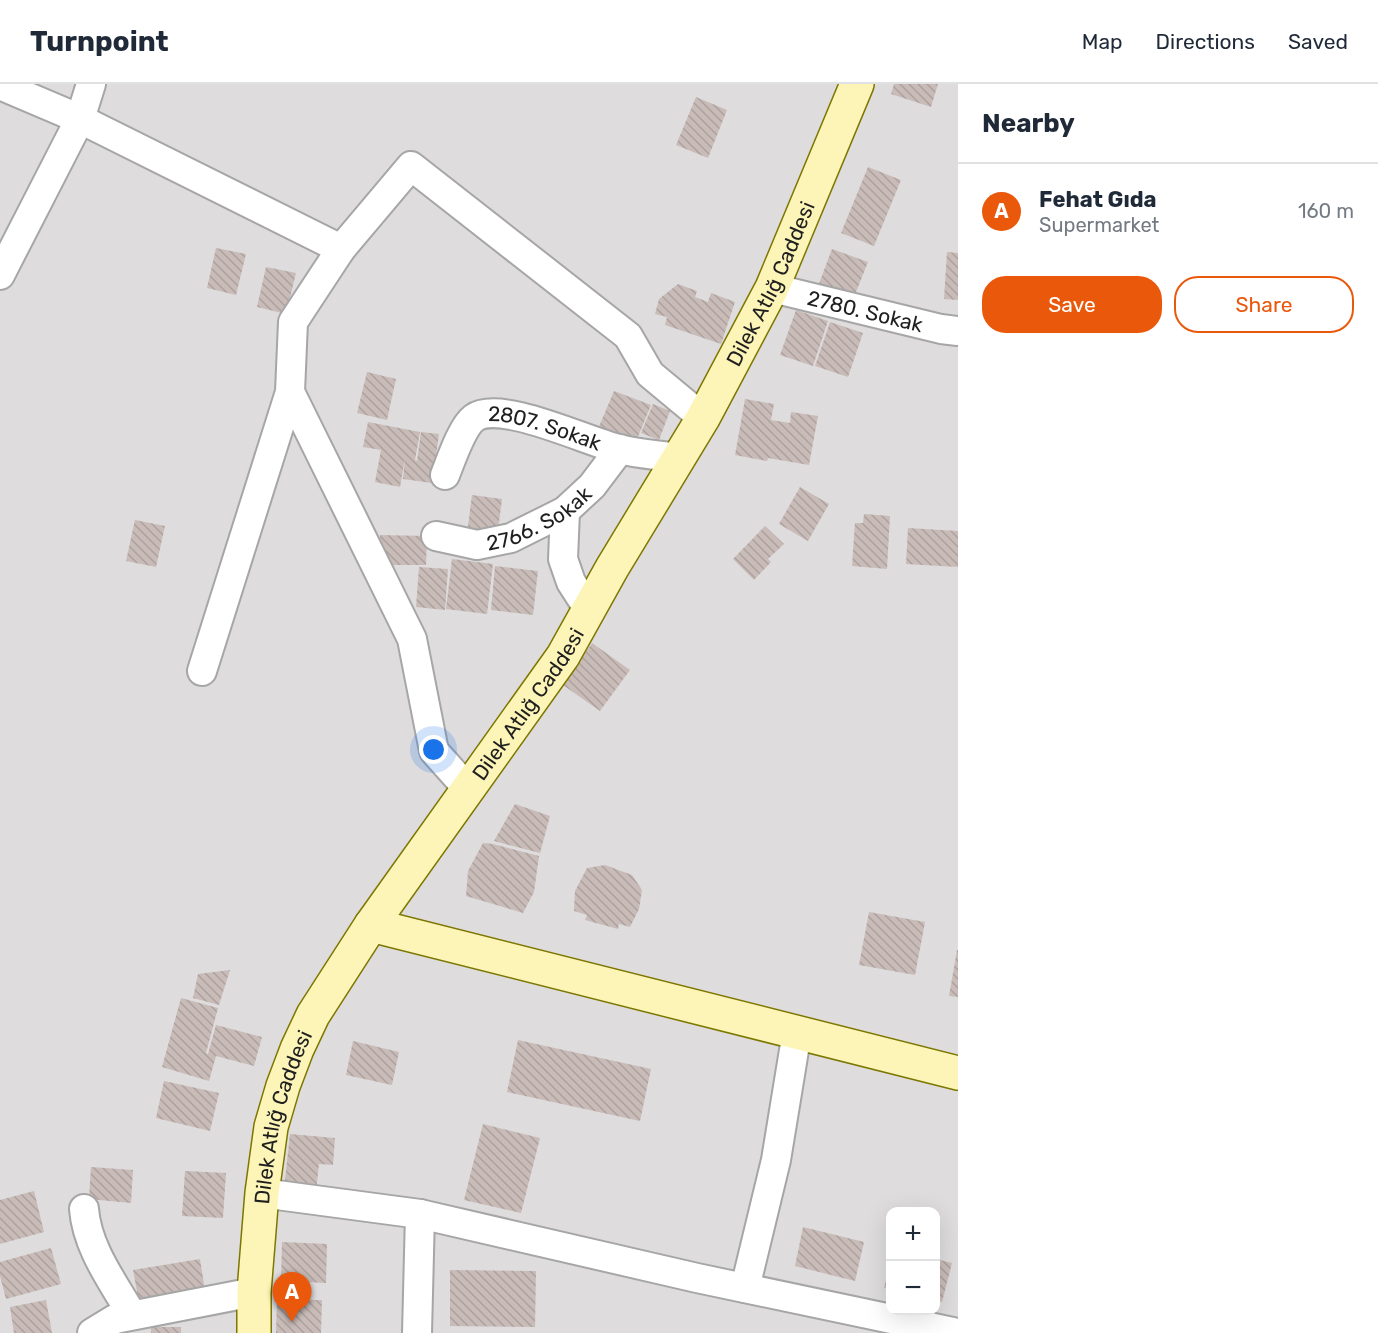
<!DOCTYPE html>
<meta charset="utf-8">
<style>
:root{--surface:#fff;--page:#f2f2f3;--text:#1f2937;--muted:#747a83;--line:#e0e1e3;--accent:#ea580c}
body{margin:0;font-family:Rubik,sans-serif;background:var(--page);color:var(--text)}
.controls{position:absolute;right:18px;bottom:18px;display:grid;overflow:hidden;border-radius:12px;box-shadow:0 6px 24px #0002}
.controls button{width:54px;height:54px;display:grid;place-items:center;padding:0;border:0;border-bottom:2px solid var(--line);background:var(--surface);color:var(--text);font:30px sans-serif}
.you{position:absolute;left:434px;top:666px;width:21px;height:21px;margin:-15px;border:4px solid #fff;border-radius:50%;background:#1a73e8;box-shadow:0 0 0 9px #1a73e833}
.badge{display:grid;place-items:center;width:39px;height:39px;border-radius:50%;background:var(--accent);color:#fff;font-size:20px;font-weight:700}
.pin{position:absolute;translate:-50% -50px;filter:drop-shadow(0 2px 3px #0008)}
.pin::after{content:'';position:absolute;top:32px;width:21px;height:18px;background:inherit;clip-path:polygon(0 0,100% 0,50% 100%)}
.list{margin:0;padding:0;list-style:none}
h2{display:flex;justify-content:space-between;align-items:center;height:78px;margin:0;padding:0 24px;font-size:26px}
h2 small{font-size:20px;font-weight:400;color:var(--muted)}
.list li{display:grid;grid-template-columns:39px 1fr auto;gap:18px;align-items:center;box-sizing:border-box;height:96px;padding:0 24px;border-top:2px solid var(--line)}
.list b{display:block;font-size:22px;white-space:nowrap}
.list p{margin:0;font-size:20px;white-space:nowrap;color:var(--muted)}
.list em{font-size:20px;font-style:normal;color:var(--muted)}
.actions{display:flex;gap:12px;padding:18px 24px}
.actions a{flex:1;padding:14px 0;border:2px solid var(--accent);border-radius:24px;text-align:center;font-size:21px;color:var(--accent)}
.actions .main{background:var(--accent);color:#fff}
.map{position:relative;flex:none;width:958px;height:1249px;overflow:hidden}
header{display:flex;align-items:center;gap:36px;box-sizing:border-box;height:84px;padding:0 30px;background:var(--surface);border-bottom:2px solid var(--line)}
header strong{font-size:28px}
nav{display:flex;gap:33px;margin-inline-start:auto;font-size:21px}
main{display:flex}
aside{flex:1;background:var(--surface)}
.map>svg:first-child{display:block}
.residential{fill:#dedcdd;fill-rule:evenodd}
.building{fill:url(#building-back-hatch)}
.lines{fill:none;stroke-linecap:round;stroke-linejoin:round}
.street-casing{stroke:#a6a6a6;stroke-width:32}
.secondary-casing{stroke:#7d7700;stroke-width:36}
.street{stroke:#fff;stroke-width:28}
.secondary{stroke:#fdf5b7;stroke-width:33}
.labels{text-anchor:middle;dominant-baseline:central;stroke-width:4.5;stroke-linejoin:round;paint-order:stroke}
.street-label{font-size:21px;fill:#1f1f1f;stroke:#fff}
</style>
<header>
<strong>Turnpoint</strong>
<nav><a>Map</a><a>Directions</a><a>Saved</a></nav>
</header>
<main>
<div class="map">
<svg width="958" height="1249" viewBox="0 0 958 1249">
<defs>
<pattern id="building-back-hatch" width="6" height="6" patternUnits="userSpaceOnUse" patternTransform="scale(1.5)"><rect width="6" height="6" fill="#c9bcb8"/><path d="M-1 5l2 2M0 0l6 6M5-1l2 2" fill="none" stroke="#aca19e"/></pattern>
</defs>
<rect width="100%" height="100%" fill="#f1ebe5"/>
<path class="residential" d="M0,0H958V1249H0ZM890,1128H936V1226H890Z"/>
<g class="building">
<path d="M894,0H938L931,23L891,10Z"/>
<path d="M696,13L727,26L708,74L676,61Z"/>
<path d="M868,83L901,96L874,162L841,149Z"/>
<path d="M216,164L246,170L236,211L207,204Z"/>
<path d="M832,165L868,178L852,218L817,205Z"/>
<path d="M947,168L958,169V216L944,215Z"/>
<path d="M266,183L296,189L286,230L257,223Z"/>
<path d="M678,200L697,207L695,213L708,218L711,209L735,218L721,260L665,241L667,233L655,230L659,215Z"/>
<path d="M796,226L828,237L813,282L780,271Z"/>
<path d="M830,238L863,249L848,293L815,282Z"/>
<path d="M367,288L396,295L387,336L357,329Z"/>
<path d="M614,307L651,321L635,360L598,345Z"/>
<path d="M745,315L774,320L771,336L790,339L791,328L818,332L809,381L768,374L767,377L735,371Z"/>
<path d="M653,320L670,327L659,356L641,349Z"/>
<path d="M368,338L420,348L415,376L417,377L421,348L439,350L432,399L403,395L405,374L400,403L375,398L381,366L363,363Z"/>
<path d="M800,403L829,420L808,457L779,440Z"/>
<path d="M472,411L502,415L497,454L467,450Z"/>
<path d="M864,430L890,432L887,485L852,482L855,439H863Z"/>
<path d="M135,436L165,442L156,483L126,477Z"/>
<path d="M765,442L784,460L768,475L771,478L754,496L733,475Z"/>
<path d="M908,444L958,447V483L906,480Z"/>
<path d="M380,451L427,452L426,481H380Z"/>
<path d="M452,475L493,480L487,530L446,525Z"/>
<path d="M495,482L538,487L533,531L491,526Z"/>
<path d="M419,483L448,485L445,526L416,523Z"/>
<path d="M592,559L630,586L600,627L563,601Z"/>
<path d="M515,720L550,732L540,769L494,757Z"/>
<path d="M483,759L493,760L539,772L534,808L523,829L466,812L468,787Z"/>
<path d="M605,781L632,791L642,806L639,825L630,843L619,840L618,845L585,836L587,831L574,827L575,807L587,784Z"/>
<path d="M869,828L925,838L915,891L859,881Z"/>
<path d="M957,866H958V913L949,912Z"/>
<path d="M230,886L219,921L193,914L198,890Z"/>
<path d="M181,914L218,924L206,969L208,970L216,941L262,953L254,982L216,972L209,997L162,983Z"/>
<path d="M518,956L651,985L640,1037L507,1008Z"/>
<path d="M353,957L399,968L392,1001L346,991Z"/>
<path d="M164,997L219,1009L210,1047L156,1034Z"/>
<path d="M483,1040L540,1054L521,1129L464,1116Z"/>
<path d="M290,1050L335,1054L333,1081L319,1080L316,1108L284,1105Z"/>
<path d="M91,1083L133,1086L131,1119L89,1115Z"/>
<path d="M185,1087L226,1089L223,1134L182,1132Z"/>
<path d="M34,1107L44,1148L0,1160V1116Z"/>
<path d="M803,1143L864,1158L855,1197L795,1182Z"/>
<path d="M282,1158L327,1160L326,1199L281,1197Z"/>
<path d="M51,1164L61,1200L6,1215L0,1192V1178Z"/>
<path d="M200,1175L205,1207L139,1218L133,1186Z"/>
<path d="M936,1175L952,1179L942,1218L936,1216Z"/>
<path d="M890,1180V1205L884,1204Z"/>
<path d="M450,1186L536,1187L535,1243L450,1242Z"/>
<path d="M46,1216L52,1249H14L10,1223Z"/>
<path d="M277,1216H322L321,1249H276Z"/>
<rect x="151" y="1243" width="30" height="6"/>
</g>
<g class="lines">
<defs>
<g id="street">
<path d="M0,1L80,35L341,165"/>
<path d="M0,191L80,35L91,0"/>
<path id="s1" d="M772,204L941,245L958,247"/>
<path d="M290,308L412,555L434,667L468,705"/>
<path id="s2" d="M445,391C451,376 462,343 474,334C500,315 588,358 619,365C638,370 659,371 678,374"/>
<path d="M565,427L563,475L571,498L589,526"/>
<path id="s3" d="M436,452L477,461L511,454L565,427L592,402L620,365"/>
<path d="M202,587L290,308L293,238L341,165L411,82L628,252L650,290L703,334"/>
<path d="M262,1109L420,1130L697,1194L958,1249"/>
<path d="M84,1125C87,1164 113,1198 132,1231"/>
<path d="M745,1204L776,1076L797,948"/>
<path d="M92,1249L115,1235L254,1208"/>
<path d="M417,1249L420,1130"/>
</g>
<g id="secondary">
<path d="M371,841L958,989"/>
<path id="s4" d="M254,1249V1208L262,1109L271,1043L283,1002L297,965L313,931L371,841L563,572L612,484L703,334L772,204L857,0"/>
</g>
</defs>
<use href="#street" class="street-casing"/>
<use href="#secondary" class="secondary-casing"/>
<use href="#street" class="street"/>
<use href="#secondary" class="secondary"/>
</g>
<g class="labels">
<g class="street-label">
<text stroke="none"><textPath href="#s4" startOffset="1191">Dilek Atlığ Caddesi</textPath></text>
<text stroke="none"><textPath href="#s1" startOffset="96">2780. Sokak</textPath></text>
<text stroke="none"><textPath href="#s2" startOffset="138">2807. Sokak</textPath></text>
<text stroke="none"><textPath href="#s3" startOffset="110">2766. Sokak</textPath></text>
<text stroke="none"><textPath href="#s4" startOffset="705">Dilek Atlığ Caddesi</textPath></text>
<text stroke="none"><textPath href="#s4" startOffset="219">Dilek Atlığ Caddesi</textPath></text>
</g>
</g>
</svg>
<div class="controls">
<button>+</button>
<button>−</button>
</div>
<div class="you"></div>
<div class="pin badge" style="left:292px;top:1238px">A</div>
</div>
<aside>
<h2>Nearby<small></small></h2>
<ul class="list">
<li><span class="badge">A</span><div><b>Fehat Gıda</b><p>Supermarket</p></div><em>160 m</em></li>
</ul>
<div class="actions"><a class="main">Save</a><a>Share</a></div>
</aside>
</main>
